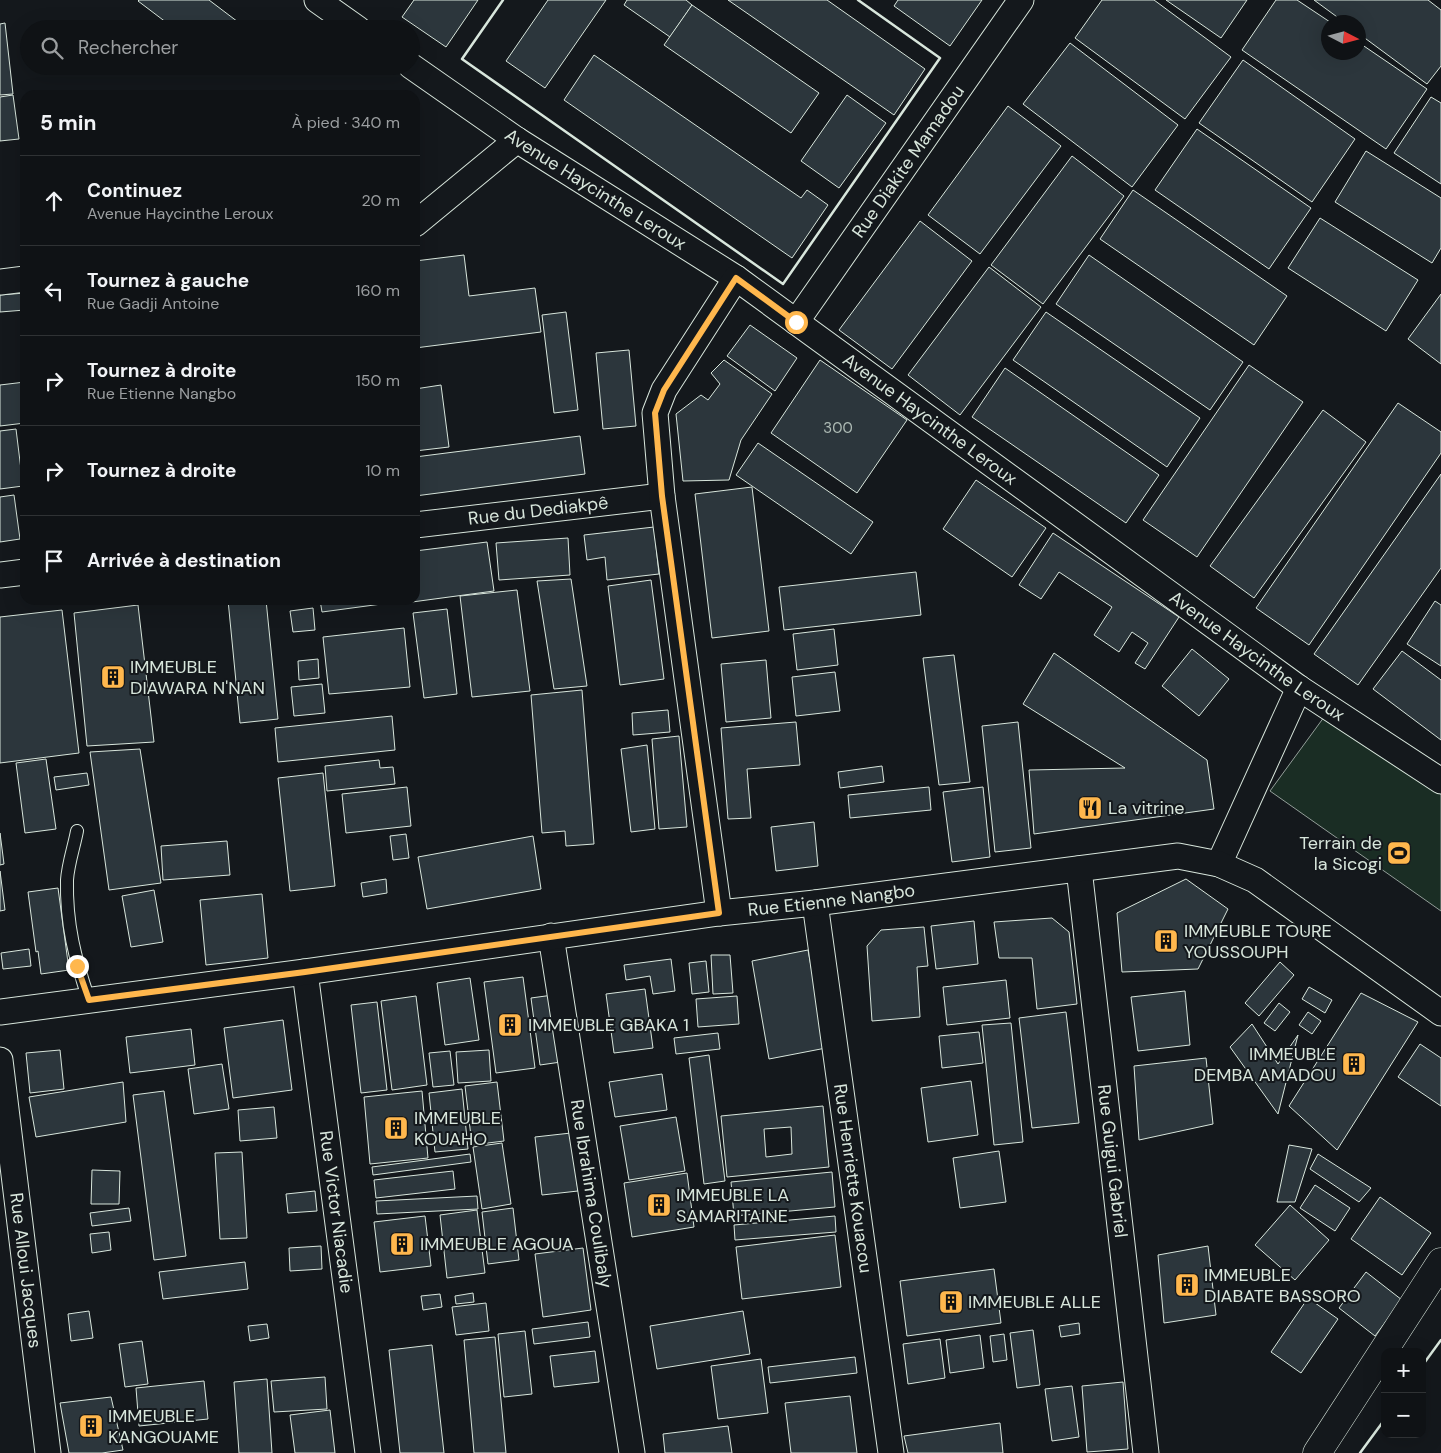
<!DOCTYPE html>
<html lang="fr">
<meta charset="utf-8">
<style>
:root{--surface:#0f1215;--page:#181b1e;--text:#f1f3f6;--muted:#9b9ea0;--line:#2f3234}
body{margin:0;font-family:"DM Sans",sans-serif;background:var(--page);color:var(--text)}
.controls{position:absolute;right:15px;bottom:15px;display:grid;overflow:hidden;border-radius:10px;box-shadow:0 5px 20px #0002}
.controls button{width:45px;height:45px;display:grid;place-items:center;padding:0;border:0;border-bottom:1px solid var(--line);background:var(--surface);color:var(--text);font:25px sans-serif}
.compass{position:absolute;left:1321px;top:15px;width:45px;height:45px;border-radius:50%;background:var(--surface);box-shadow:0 5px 20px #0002;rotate:96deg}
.stop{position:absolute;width:15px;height:15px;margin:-11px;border:4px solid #ffb74d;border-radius:50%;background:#fff}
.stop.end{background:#ffb74d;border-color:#fff;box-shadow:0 1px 5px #0008}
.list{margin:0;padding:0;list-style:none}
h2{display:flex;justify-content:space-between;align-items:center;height:65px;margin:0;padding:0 20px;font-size:21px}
h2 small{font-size:16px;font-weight:400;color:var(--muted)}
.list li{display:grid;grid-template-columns:32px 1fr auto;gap:15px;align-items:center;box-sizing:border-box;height:90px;padding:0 20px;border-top:1px solid var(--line)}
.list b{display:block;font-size:19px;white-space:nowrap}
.list p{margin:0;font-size:16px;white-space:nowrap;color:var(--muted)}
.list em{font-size:16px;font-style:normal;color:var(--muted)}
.icon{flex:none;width:28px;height:28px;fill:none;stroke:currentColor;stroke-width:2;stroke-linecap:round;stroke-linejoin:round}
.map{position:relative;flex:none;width:1441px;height:1453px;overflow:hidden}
.search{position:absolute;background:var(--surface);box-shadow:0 5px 20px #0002;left:20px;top:20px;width:400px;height:55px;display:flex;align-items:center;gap:12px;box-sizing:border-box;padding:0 18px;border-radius:28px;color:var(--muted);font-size:19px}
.panel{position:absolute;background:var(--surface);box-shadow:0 5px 20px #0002;left:20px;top:90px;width:400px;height:515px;border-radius:15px}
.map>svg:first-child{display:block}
.green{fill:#1a2d24;stroke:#939e99}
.building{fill:#2c363c;stroke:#d8e6dc;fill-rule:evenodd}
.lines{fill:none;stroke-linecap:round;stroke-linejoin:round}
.service-casing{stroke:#d8e6dc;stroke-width:14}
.minor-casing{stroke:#d8e6dc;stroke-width:27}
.tertiary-casing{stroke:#d8e6dc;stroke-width:29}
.service{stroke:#14181c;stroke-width:12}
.minor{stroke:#14181c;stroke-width:25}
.tertiary{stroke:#14181c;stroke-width:28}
.wall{stroke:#d8e6dc;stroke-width:2.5}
.route{stroke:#ffb74d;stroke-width:6}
.labels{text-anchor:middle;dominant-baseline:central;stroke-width:4;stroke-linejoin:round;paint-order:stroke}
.number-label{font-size:15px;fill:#adbab4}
.street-label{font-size:18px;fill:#d8e6dc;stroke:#14181c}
.poi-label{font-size:18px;fill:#d8e6dc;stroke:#14181c;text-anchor:start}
</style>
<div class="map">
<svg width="1441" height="1453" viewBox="0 0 1441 1453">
<rect width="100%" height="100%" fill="#14181c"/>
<path class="green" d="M1327,713L1441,794V911L1270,791Z"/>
<g class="building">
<path d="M139,0H209L246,28L175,29L138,1Z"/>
<path d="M414,0H478L446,47L402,17Z"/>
<path d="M548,0H606L545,88L506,61Z"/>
<path d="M627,0H686L692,5L670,37L624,5Z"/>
<path d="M728,0H827L925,69L894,115Z"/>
<path d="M898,0H982L950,46L894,6Z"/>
<path d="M1102,0H1154L1231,57L1185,119L1075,38Z"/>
<path d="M1166,0H1247L1221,38Z"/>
<path d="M1276,0H1297L1330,22H1328V52H1358V42L1427,89L1386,149L1242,50Z"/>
<path d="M1314,0H1428L1441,10V66L1427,84L1358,33V22H1344Z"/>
<path d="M692,5L819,93L791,133L664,45Z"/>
<path d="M5,23L13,94L0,95V24Z"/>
<path d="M1070,43L1178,125L1132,187L1023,104Z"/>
<path d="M594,55L801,198L807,190L828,205L792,258L564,100Z"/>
<path d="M1243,60L1355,139L1312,202L1199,123Z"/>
<path d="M13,95L19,139L0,141V97Z"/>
<path d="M847,95L886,123L839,188L801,161Z"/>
<path d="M1431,97L1441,103V184L1394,153Z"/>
<path d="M1008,106L1061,146L980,254L928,215Z"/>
<path d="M1197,129L1311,208L1269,269L1155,190Z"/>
<path d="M22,146H25V177H24Z"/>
<path d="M1366,151L1441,198V248L1432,263L1335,202Z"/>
<path d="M1072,156L1124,196L1043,304L991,265Z"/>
<path d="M1133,190L1287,296L1254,345L1100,239Z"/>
<path d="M1320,218L1418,280L1386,331L1288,268Z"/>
<path d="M920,221L972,261L892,369L839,330Z"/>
<path d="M464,255L469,296L535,288L541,332L415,348V261Z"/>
<path d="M1089,255L1243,362L1210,410L1056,304Z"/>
<path d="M989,267L1041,307L960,415L908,375Z"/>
<path d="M25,293V310L0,312V295Z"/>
<path d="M1441,294V364L1408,339Z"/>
<path d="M566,312L578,410L554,413L542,315Z"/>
<path d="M1046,312L1200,418L1167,467L1013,360Z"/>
<path d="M750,325L797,358L775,391L727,356Z"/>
<path d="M629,350L636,426L603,429L596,353Z"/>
<path d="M724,360L772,394L741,440L729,480L683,481L676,414L701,395L708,400L720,384L711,373Z"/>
<path d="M820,360L907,420L857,493L771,433Z"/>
<path d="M1249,365L1303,402L1197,557L1143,520Z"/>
<path d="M1005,368L1159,475L1126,523L972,417Z"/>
<path d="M25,382V423L0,426V385Z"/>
<path d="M441,385L449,447L415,451V389Z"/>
<path d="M1398,403L1441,432V453L1309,645L1256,608Z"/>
<path d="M1323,410L1366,442L1254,598L1210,566Z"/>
<path d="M16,429L23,486L0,489V431Z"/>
<path d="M580,436L585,474L415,496V457Z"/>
<path d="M758,443L873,522L851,554L736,475Z"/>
<path d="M1441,474V568L1358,685L1314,654Z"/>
<path d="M976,480L1046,528L1012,577L943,529Z"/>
<path d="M752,487L769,631L712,638L695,494Z"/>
<path d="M14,495L20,539L0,542V497Z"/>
<path d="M654,527L659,574L607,580L605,557L587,560L584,535Z"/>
<path d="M1053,533L1179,617L1145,669L1135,663L1148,643L1132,632L1119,652L1094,635L1112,607L1059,572L1041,599L1019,585Z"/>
<path d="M568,538L570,575L499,580L496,543Z"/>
<path d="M487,542L494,591L412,602V600H415V551Z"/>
<path d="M916,572L921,615L784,630L779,587Z"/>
<path d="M571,579L587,686L554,689L537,581Z"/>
<path d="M651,580L664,679L620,685L608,586Z"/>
<path d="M517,590L530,691L472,697L460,596Z"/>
<path d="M228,600H266L278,719L240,723Z"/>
<path d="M320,600H404V601L322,612Z"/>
<path d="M1435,601L1441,605V666L1407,644Z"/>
<path d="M138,605L154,742L87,746L74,613Z"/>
<path d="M313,608L315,630L293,632L290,611Z"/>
<path d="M447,609L457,694L424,698L413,613Z"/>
<path d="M62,610L79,753L0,763V617Z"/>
<path d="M404,628L410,687L329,694L323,637Z"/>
<path d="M834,629L838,665L797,670L793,634Z"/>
<path d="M1192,649L1229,679L1199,716L1162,686Z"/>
<path d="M1402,651L1441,680V740L1373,689Z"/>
<path d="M1054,653L1207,760L1214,809L1034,834L1029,770L1125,768L1023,704Z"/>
<path d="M954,655L970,782L939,785L923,658Z"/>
<path d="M318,659L319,678L299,680L298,661Z"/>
<path d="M766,660L771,718L726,722L721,664Z"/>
<path d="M835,672L840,711L796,716L792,677Z"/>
<path d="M322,684L325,713L294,716L291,687Z"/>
<path d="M582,690L594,844L566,846L565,831L542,833L531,695Z"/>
<path d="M668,710L670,732L633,735L632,713Z"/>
<path d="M392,716L395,750L278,762L275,728Z"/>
<path d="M796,722L800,765L747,769L751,818L728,819L721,728Z"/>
<path d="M1018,722L1031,848L995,852L982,726Z"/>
<path d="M679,736L687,827L659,829L652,739Z"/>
<path d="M647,745L655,829L631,832L621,749Z"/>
<path d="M140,749L161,883L109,890L90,752Z"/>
<path d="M46,759L56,829L25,833L16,763Z"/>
<path d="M379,760L380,768L393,767L395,784L327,791L325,766Z"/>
<path d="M882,766L884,782L840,788L838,772Z"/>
<path d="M87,773L89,785L56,790L54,777Z"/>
<path d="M323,773L335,886L290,891L278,778Z"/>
<path d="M407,787L411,826L346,833L342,794Z"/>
<path d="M929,787L931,810L850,818L848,795Z"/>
<path d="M983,787L990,857L952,862L943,792Z"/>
<path d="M814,822L818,866L776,871L771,827Z"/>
<path d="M0,833L4,864L0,865Z"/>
<path d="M406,834L409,858L393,860L390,836Z"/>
<path d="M533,836L541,889L427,909L418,857Z"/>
<path d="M227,841L230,875L163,880L161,846Z"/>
<path d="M0,871L5,910L0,911Z"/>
<path d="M386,879L387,893L363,897L361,883Z"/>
<path d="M1186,879L1228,909L1198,969L1122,972L1117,913Z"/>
<path d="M58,888L69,970L41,974L38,951L36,952L28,892Z"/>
<path d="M154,890L163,942L131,947L122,896Z"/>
<path d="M262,894L268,958L206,965L200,900Z"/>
<path d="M1052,918L1069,932L1077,1004L1037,1009L1032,958H999L994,922Z"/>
<path d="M974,921L978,964L936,969L931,926Z"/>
<path d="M924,927L928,966L917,967L920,1017L872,1021L867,946L881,930Z"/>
<path d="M29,949L31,966L3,969L1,953Z"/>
<path d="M808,950L826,1048L769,1059L752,961Z"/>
<path d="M711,955H730L733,993L713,994Z"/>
<path d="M671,959L675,991L653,994L650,976L626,980L624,965Z"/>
<path d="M706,961L709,992L692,994L689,963Z"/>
<path d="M1280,962L1294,975L1259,1016L1245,1003Z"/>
<path d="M523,977L535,1068L496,1073L484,982Z"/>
<path d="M470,978L479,1040L445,1045L437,983Z"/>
<path d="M1006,980L1010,1018L947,1025L943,987Z"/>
<path d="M1309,987L1332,1000L1325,1013L1302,999Z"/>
<path d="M645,989L653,1048L614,1053L606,994Z"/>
<path d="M1185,991L1190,1045L1138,1051L1131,997Z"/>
<path d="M1361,993L1418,1022L1337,1150L1289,1106Z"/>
<path d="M553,995L561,1062L540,1065L531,998Z"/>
<path d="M416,996L427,1085L392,1090L381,1001Z"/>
<path d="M737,996L739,1024L698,1027L696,999Z"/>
<path d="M377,1002L387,1090L361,1093L351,1005Z"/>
<path d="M1279,1003L1290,1012L1275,1031L1264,1023Z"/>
<path d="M1066,1012L1079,1123L1032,1128L1019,1018Z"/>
<path d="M1308,1012L1321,1021L1312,1034L1299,1025Z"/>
<path d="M283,1020L292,1090L233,1098L224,1028Z"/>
<path d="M1011,1023L1023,1142L994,1145L982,1025Z"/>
<path d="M1252,1024L1278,1064L1298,1035L1278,1114L1230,1047Z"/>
<path d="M191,1029L195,1065L130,1073L126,1037Z"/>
<path d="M979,1032L983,1063L942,1068L939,1036Z"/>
<path d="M718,1033L720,1049L676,1054L674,1038Z"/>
<path d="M1420,1044L1441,1058V1106L1398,1077Z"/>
<path d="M60,1050L64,1089L30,1093L26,1053Z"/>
<path d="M489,1050L491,1081L458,1083L456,1052Z"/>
<path d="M450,1051L454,1085L433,1087L429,1053Z"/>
<path d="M709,1055L725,1181L704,1184L689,1058Z"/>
<path d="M1206,1058L1213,1124L1139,1140L1134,1066Z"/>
<path d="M222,1064L229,1109L194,1114L188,1069Z"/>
<path d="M662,1074L667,1110L615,1117L609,1082Z"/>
<path d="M971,1081L978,1135L928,1142L921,1088Z"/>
<path d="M123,1082L126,1122L36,1137L29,1097Z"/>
<path d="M497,1082L504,1141L472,1145L465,1086Z"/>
<path d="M462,1089L468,1149L435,1152L429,1093Z"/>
<path d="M164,1091L186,1256L154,1260L133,1095Z"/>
<path d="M422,1091L428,1158L370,1164L364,1097Z"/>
<path d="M823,1106L829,1167L727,1177L721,1116ZM791,1127L792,1154L766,1157L764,1129Z"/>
<path d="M274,1107L277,1138L240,1141L238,1110Z"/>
<path d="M676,1117L685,1171L629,1180L620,1126Z"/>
<path d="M571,1133L578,1191L542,1195L535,1137Z"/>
<path d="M502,1143L511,1204L482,1209L473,1147Z"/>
<path d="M1289,1145L1312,1149L1295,1202H1277Z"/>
<path d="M999,1151L1006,1202L960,1208L953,1158Z"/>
<path d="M242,1152L247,1238L220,1239L215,1153Z"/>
<path d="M470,1154L471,1162L373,1175L372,1167Z"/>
<path d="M1318,1154L1371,1188L1359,1202L1310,1169Z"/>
<path d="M92,1170L120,1171L119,1204H91Z"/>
<path d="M453,1171L455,1189L376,1198L374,1180Z"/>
<path d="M832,1172L835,1207L734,1216L731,1182Z"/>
<path d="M687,1173L694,1227L632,1237L624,1183Z"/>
<path d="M1315,1185L1350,1208L1335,1231L1300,1208Z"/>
<path d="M315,1191L317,1211L288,1213L286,1194Z"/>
<path d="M477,1196L478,1209L377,1214L376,1201Z"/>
<path d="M1380,1197L1431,1233L1402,1275L1351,1239Z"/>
<path d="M1290,1205L1329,1240L1295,1280L1255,1245Z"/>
<path d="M129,1208L131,1221L92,1226L90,1213Z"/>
<path d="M513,1208L519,1260L488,1264L482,1212Z"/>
<path d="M477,1210L485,1273L447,1278L440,1215Z"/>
<path d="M425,1216L431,1266L380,1272L374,1222Z"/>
<path d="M835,1216L836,1232L735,1240L734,1225Z"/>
<path d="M109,1232L111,1250L92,1253L90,1234Z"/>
<path d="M835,1235L841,1287L742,1299L736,1247Z"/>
<path d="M321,1246L322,1269L290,1271L289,1248Z"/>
<path d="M1208,1246L1216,1315L1164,1323L1158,1255Z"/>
<path d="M583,1248L591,1310L543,1317L535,1254Z"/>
<path d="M245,1262L248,1289L163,1299L159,1272Z"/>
<path d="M994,1269L1001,1323L907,1336L900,1281Z"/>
<path d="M1366,1272L1402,1300L1375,1336L1339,1308Z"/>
<path d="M473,1293L474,1302L456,1304L455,1296Z"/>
<path d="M440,1294L442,1307L423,1310L421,1296Z"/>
<path d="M1308,1298L1338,1319L1301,1373L1271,1352Z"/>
<path d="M486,1303L489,1331L456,1335L452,1307Z"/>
<path d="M89,1311L93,1338L71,1341L68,1314Z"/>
<path d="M743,1311L750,1354L657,1369L650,1326Z"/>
<path d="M588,1322L590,1337L534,1344L532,1329Z"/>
<path d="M1079,1323L1080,1334L1061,1337L1059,1326Z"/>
<path d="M267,1324L269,1338L250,1341L248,1326Z"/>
<path d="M1033,1330L1040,1385L1017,1388L1010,1333Z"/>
<path d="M525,1331L532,1394L504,1397L498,1334Z"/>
<path d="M1004,1334L1007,1360L993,1362L990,1336Z"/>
<path d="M980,1335L984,1368L950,1373L946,1340Z"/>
<path d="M495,1337L506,1453H474L464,1340Z"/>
<path d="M940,1339L945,1378L908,1384L903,1344Z"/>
<path d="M142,1341L148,1384L125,1387L119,1344Z"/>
<path d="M432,1345L444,1453H400L389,1350Z"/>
<path d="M595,1351L599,1382L554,1387L550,1356Z"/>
<path d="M855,1357L857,1373L770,1383L768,1367Z"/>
<path d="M761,1359L768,1413L718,1419L711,1366Z"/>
<path d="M325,1377L327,1409L274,1412L271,1381Z"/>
<path d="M267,1379L272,1453H239L234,1382Z"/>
<path d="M204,1381L208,1419L139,1426L136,1388Z"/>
<path d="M1123,1382L1128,1449L1087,1452L1082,1386Z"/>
<path d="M1072,1386L1079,1437L1052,1441L1045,1389Z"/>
<path d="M850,1396L857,1453H791L785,1403Z"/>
<path d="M111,1397L123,1450L102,1453H69L60,1403Z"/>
<path d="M330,1410L335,1453H295L290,1415Z"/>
<path d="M1000,1423L1003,1453H908L904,1436Z"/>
<path d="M728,1426L732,1453H665L663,1434Z"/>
</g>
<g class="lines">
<defs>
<path id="service" d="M77,831C74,847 68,864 67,880C66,924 75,959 89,1000"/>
<g id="minor">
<path d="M317,0L358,29"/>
<path id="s1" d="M411,66L517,140L736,278L1299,688L1441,781"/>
<path d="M415,224L517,140"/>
<path d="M0,282L25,279"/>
<path id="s2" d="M796,322L1021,0"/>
<path id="s3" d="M415,525L662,496"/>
<path d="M0,575L25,572"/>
<path d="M1219,864L1299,688"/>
<path id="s4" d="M1079,869L1146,1453"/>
<path id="s5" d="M815,903L891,1453"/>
<path d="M719,913L662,496L655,413L664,390L736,278"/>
<path id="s6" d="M551,936L632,1453"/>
<path id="s7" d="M305,972L368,1453"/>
<path id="s8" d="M0,1012L305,972L719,913L815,903L1178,856L1219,864L1255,880L1441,1013"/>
<path id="s9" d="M0,1060L48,1453"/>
</g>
<path id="tertiary" d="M1317,1453L1441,1262"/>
</defs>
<use href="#service" class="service-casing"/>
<use href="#minor" class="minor-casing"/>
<use href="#tertiary" class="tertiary-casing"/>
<use href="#service" class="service"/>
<use href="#minor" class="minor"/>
<use href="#tertiary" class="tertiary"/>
<g class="wall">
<path d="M503,0L462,59L783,284L940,58L858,0"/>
<path d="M1422,1366L1441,1340"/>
<path d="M1360,1453L1385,1419"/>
</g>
</g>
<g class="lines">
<path class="route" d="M77,966L89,1000L305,972L719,913L662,496L655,413L664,390L736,278L796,322"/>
</g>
<defs>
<symbol id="building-square" viewBox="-11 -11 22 22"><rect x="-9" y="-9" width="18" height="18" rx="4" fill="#ffb74d" stroke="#14181c"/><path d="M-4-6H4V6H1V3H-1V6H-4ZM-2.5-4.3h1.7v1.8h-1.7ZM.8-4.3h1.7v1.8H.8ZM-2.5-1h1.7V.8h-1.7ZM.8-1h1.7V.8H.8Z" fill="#111"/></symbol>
<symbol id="restaurant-square" viewBox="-11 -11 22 22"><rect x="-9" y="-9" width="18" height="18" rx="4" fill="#ffb74d" stroke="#14181c"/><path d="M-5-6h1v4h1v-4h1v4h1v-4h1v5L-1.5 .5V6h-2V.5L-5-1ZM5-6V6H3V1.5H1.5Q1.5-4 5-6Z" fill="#111"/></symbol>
<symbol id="stadium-square" viewBox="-11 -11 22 22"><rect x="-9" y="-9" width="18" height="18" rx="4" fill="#ffb74d" stroke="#14181c"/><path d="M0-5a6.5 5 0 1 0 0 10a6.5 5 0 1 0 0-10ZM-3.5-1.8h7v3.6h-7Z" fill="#111"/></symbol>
</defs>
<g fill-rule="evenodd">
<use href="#building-square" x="99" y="663" width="28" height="28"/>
<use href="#restaurant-square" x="1076" y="794" width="28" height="28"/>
<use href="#stadium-square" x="1385" y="839" width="28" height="28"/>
<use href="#building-square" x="1152" y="927" width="28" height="28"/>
<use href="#building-square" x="496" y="1011" width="28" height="28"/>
<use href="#building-square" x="1340" y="1050" width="28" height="28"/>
<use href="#building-square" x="382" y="1114" width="28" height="28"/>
<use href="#building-square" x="645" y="1191" width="28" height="28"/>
<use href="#building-square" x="388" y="1230" width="28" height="28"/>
<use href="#building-square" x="1173" y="1271" width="28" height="28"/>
<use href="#building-square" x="937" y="1288" width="28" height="28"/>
<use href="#building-square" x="77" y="1412" width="28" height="28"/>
</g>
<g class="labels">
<g class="number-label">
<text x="838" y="428">300</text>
</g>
<g class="street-label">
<text stroke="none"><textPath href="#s2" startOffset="196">Rue Diakite Mamadou</textPath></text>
<text stroke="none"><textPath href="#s1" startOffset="222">Avenue Haycinthe Leroux</textPath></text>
<text stroke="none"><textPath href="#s1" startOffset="628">Avenue Haycinthe Leroux</textPath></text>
<text stroke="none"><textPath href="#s3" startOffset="124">Rue du Dediakpê</textPath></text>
<text stroke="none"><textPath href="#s1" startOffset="1032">Avenue Haycinthe Leroux</textPath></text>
<text stroke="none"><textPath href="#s8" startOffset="839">Rue Etienne Nangbo</textPath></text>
<text stroke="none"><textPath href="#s4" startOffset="294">Rue Guigui Gabriel</textPath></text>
<text stroke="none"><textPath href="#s5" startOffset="278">Rue Henriette Kouacou</textPath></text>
<text stroke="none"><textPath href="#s6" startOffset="261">Rue Ibrahima Coulibaly</textPath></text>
<text stroke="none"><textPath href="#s7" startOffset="242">Rue Victor Niacadie</textPath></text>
<text stroke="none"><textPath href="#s9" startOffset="212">Rue Alloui Jacques</textPath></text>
</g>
<g class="poi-label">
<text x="130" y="667">IMMEUBLE<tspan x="130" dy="21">DIAWARA N'NAN</tspan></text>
<text x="1108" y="808">La vitrine</text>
<text x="1382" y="843" text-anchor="end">Terrain de<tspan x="1382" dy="21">la Sicogi</tspan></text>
<text x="1184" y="931">IMMEUBLE TOURE<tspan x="1184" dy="21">YOUSSOUPH</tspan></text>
<text x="528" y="1025">IMMEUBLE GBAKA 1</text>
<text x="1336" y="1054" text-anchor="end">IMMEUBLE<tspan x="1336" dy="21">DEMBA AMADOU</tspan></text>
<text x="414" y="1118">IMMEUBLE<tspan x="414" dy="21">KOUAHO</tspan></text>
<text x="676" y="1195">IMMEUBLE LA<tspan x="676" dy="21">SAMARITAINE</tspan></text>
<text x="420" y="1244">IMMEUBLE AGOUA</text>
<text x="1204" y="1275">IMMEUBLE<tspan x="1204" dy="21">DIABATE BASSORO</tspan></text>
<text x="968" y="1302">IMMEUBLE ALLE</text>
<text x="108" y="1416">IMMEUBLE<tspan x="108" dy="21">KANGOUAME</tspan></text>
</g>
</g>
</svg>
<div class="controls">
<button>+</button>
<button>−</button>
</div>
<svg class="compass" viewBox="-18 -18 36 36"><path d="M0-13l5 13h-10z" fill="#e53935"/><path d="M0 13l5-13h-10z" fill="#9b9ea0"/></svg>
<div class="stop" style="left:796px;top:322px"></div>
<div class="stop end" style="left:77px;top:966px"></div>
<div class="search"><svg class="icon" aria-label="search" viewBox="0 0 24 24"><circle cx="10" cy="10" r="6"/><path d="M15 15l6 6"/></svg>Rechercher</div>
<section class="panel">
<h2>5 min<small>À pied · 340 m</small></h2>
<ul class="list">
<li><svg class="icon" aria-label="ahead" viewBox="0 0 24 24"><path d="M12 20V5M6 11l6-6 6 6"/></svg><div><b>Continuez</b><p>Avenue Haycinthe Leroux</p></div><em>20 m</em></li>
<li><svg class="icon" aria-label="left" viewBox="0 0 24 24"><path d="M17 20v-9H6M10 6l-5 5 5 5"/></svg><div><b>Tournez à gauche</b><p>Rue Gadji Antoine</p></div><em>160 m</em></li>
<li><svg class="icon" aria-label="right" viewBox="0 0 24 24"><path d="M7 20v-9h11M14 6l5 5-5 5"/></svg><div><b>Tournez à droite</b><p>Rue Etienne Nangbo</p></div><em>150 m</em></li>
<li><svg class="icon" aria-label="right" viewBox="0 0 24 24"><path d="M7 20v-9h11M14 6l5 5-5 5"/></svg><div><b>Tournez à droite</b></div><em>10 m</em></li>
<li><svg class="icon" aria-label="arrive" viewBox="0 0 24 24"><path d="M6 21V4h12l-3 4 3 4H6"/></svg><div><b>Arrivée à destination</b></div></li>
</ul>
</section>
</div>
